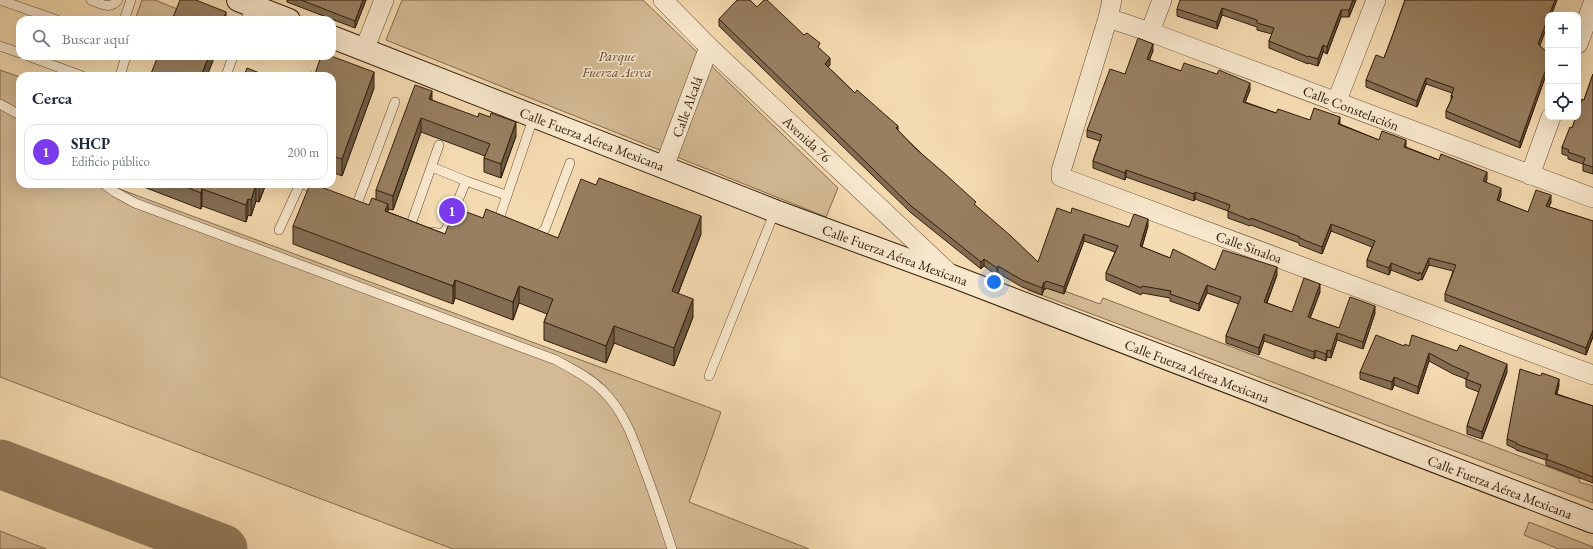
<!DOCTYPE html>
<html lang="es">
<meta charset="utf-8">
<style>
:root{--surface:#fff;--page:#f6f6f7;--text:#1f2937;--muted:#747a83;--line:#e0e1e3;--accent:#7c3aed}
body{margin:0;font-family:"EB Garamond",serif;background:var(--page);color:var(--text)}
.controls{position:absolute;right:12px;top:12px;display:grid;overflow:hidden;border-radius:8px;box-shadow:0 4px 16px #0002}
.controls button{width:36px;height:36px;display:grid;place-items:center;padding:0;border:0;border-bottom:1px solid var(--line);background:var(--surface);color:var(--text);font:20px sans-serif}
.you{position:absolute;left:994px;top:282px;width:14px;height:14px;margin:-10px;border:3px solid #fff;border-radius:50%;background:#1a73e8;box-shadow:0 0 0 6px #1a73e833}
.badge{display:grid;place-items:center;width:26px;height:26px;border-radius:50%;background:var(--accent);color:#fff;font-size:13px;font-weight:700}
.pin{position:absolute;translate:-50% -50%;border:2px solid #fff;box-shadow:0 1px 4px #0006}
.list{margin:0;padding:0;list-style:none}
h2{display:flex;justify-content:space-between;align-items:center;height:52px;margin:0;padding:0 16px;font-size:17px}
h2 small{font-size:13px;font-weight:400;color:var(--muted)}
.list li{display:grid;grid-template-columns:26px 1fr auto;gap:12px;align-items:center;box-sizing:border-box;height:56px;margin:0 8px 8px;padding:0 8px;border:1px solid var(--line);border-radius:12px}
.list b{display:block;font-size:15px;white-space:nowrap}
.list p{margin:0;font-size:13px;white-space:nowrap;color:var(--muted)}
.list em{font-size:13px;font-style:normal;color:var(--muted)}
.icon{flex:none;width:22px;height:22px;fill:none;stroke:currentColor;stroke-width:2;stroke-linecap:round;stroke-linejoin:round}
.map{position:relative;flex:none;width:1593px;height:549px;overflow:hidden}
.search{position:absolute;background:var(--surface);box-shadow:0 4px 16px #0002;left:16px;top:16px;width:320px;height:44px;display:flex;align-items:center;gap:10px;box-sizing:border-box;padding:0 14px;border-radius:12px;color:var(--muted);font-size:15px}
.panel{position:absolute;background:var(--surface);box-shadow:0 4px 16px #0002;left:16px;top:72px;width:320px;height:116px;border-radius:12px}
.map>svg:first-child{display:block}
.green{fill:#d3ba94;stroke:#826b4e}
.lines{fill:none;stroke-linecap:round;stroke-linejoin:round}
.taxiway{stroke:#937b5c;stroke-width:49}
.service-casing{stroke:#624c33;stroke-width:10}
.minor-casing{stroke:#624c33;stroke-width:20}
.secondary-casing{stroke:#321c09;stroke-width:24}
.service{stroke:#f8e7cc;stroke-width:9}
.minor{stroke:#f8e7cc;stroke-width:19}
.secondary{stroke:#f8e7cc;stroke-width:22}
.wall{fill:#826d53;stroke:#321c09}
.shaded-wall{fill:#6a5943;stroke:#321c09}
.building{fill:#977f60;stroke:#321c09}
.labels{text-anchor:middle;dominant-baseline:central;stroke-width:3;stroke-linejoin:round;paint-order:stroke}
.park-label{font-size:14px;font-style:italic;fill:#624b33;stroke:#f8e7cc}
.street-label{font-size:14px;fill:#321c09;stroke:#f8e7cc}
</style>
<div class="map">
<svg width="1593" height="549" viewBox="0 0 1593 549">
<rect width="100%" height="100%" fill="#f4dab0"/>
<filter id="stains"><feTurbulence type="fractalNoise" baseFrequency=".005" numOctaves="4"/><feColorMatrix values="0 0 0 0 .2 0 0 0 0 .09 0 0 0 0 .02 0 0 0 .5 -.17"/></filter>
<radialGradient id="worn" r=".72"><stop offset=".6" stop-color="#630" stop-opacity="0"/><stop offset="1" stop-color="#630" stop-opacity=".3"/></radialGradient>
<g class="green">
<path d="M142,0H155L182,11L178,20H135Z"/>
<path d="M402,0H643L838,188L826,217L386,40Z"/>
<path d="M0,70L20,77V184H114V187L721,412L689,502L809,549H453L0,377Z"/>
<path d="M1032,279L1100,304L1103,298L1580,479L1579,482L1593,486V503L1028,290Z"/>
<path d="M1529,522L1593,547V549H1559L1524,535Z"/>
<path d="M0,531L46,549H0Z"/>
</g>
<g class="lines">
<path class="taxiway" d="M0,464L223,549"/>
<defs>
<g id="service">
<path d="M0,0L57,20"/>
<path d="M91,0C101,4 110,10 118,0"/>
<path d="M124,20L131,0"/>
<path d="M246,20L251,5"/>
<path d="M0,46L20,53"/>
<path d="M28,56L82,76"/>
<path d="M120,76L126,56"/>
<path d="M226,76L233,56"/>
<path d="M0,104L20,115"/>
<path d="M432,167L466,181L446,230L441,234L432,232"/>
<path d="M466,181L506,195"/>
<path d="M104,184L115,192L135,203L556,360C572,369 589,377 602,390C624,411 634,440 644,468C654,494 663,522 672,549"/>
<path d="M303,184L321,191"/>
<path d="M357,204L395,102"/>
<path d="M411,224L439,145"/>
<path d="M504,225L500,220L501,213L534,116"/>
<path d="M279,230L300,184"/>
<path d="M533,236L539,234L545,229L570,163"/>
<path d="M709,376L775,211"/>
</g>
<g id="minor">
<path d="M663,0L709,47L950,274"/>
<path d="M1112,0L1108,18L1061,171V177L1593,375"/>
<path d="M1108,18L1150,32L1593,198"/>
<path d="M1150,32L1162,0"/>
<path d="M1578,44L1593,3"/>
<path d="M364,50L384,0"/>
<path d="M1336,103L1376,0"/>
<path d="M664,167L709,47"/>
<path d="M1530,175L1551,117"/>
</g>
<g id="secondary">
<path d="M238,0L289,20"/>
<path d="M332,37L775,211L952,276L1593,522"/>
</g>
</defs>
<use href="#service" class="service-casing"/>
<use href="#minor" class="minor-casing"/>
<use href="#secondary" class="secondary-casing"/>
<use href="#service" class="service"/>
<use href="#minor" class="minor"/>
<use href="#secondary" class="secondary"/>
</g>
<g class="wall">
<path d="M287,0H366L355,28L287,2Z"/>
<path d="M1356,0L1349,17H1341L1327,54L1323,52L1318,66L1308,63V64L1269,48V41L1272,34L1257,30V27L1222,15L1217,29L1177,16V9Z"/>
<path d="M1405,0H1557L1540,45L1547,72L1520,148L1446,118V111L1451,100V96L1452,93L1426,84L1417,107L1366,87V80L1384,58L1392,37Z"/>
<path d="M757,7L804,35L820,49L830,65L828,67L855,93L898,131L976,206L1038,262L1071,213L1129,227L1148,226L1142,247L1170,258L1215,270L1277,275L1267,303L1292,312L1320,292L1310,318L1339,328L1375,313L1363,349L1337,340L1331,358L1327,357L1326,361L1315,357L1314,359L1264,341L1259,355L1226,343V336L1239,304L1207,293L1199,311L1170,301V298L1142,293L1141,295L1106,280V273L1115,252L1084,241L1064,294L1046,288L1045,290L1044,289L1042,295L1022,287L998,273L997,276L984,266L981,269L910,212L719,26V19Z"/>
<path d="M1153,51L1149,60L1181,71L1250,90L1245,102L1276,113L1310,120L1340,124L1379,140L1406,147L1487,179L1486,182L1501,195L1499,201L1528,212L1551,202L1549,207L1593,221V337L1586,355L1445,301V294L1453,271L1429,265L1422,280L1419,279V281L1391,270L1389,275L1367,267V260L1372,247L1331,231L1322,254L1299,245V243L1251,225L1250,226L1228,218V211L1214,206L1195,199L1194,201L1126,177L1125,180L1093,168V161L1100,141L1087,137V130L1125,74Z"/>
<path d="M1593,74V174L1583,171V164L1568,159V156L1562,154V147L1572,128L1584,100Z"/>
<path d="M332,76L374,88L342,176L332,172Z"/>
<path d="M432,100L516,136L501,178L484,172V158L485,156L421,132L393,210L388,209V212L445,234L483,218L558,238L701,234L678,294L693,317L674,366L614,343L606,363L544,340V322L547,314L519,303L513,320L455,298L453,304L293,244V226L369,205L376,199V190Z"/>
<path d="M136,184H266L259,202L256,201L251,216L248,215L246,222L202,206L201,209Z"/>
<path d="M1404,346L1507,372L1482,439L1467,434V426L1479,392L1466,387V379L1453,374L1429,361L1418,394L1394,385L1392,390L1360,379V372Z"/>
<path d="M1559,385L1557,394L1593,406V483L1546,465V460L1516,450V449L1507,445V439Z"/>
</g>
<g class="shaded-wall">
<path d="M363,0H366L355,28V21Z"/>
<path d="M1353,0H1356L1349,17V10Z"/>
<path d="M1555,0H1557L1551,15H1549Z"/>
<path d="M1222,8V15L1217,29V22Z"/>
<path d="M1341,10V17L1327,54V47Z"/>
<path d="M226,12V20H223Z"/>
<path d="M1548,18V24L1538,50V44Z"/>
<path d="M1153,44V51L1147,66V59Z"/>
<path d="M1323,45V52L1318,66V59Z"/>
<path d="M209,56H215L207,76H201Z"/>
<path d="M830,58V65L825,71V64Z"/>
<path d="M1548,59L1547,72L1520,148V142Z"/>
<path d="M374,72V88L342,176V159Z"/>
<path d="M1426,78V84L1417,107V101Z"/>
<path d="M1250,83V90L1243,108V102Z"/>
<path d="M432,91V105L429,99Z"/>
<path d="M1340,117V124H1338Z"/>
<path d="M421,118V132L393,210V196Z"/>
<path d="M516,122V136L501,178V164Z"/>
<path d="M898,126V133L896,128Z"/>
<path d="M1406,140V147H1404Z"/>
<path d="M1126,170V177L1125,180V173Z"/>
<path d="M1487,172V179L1483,188V181Z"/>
<path d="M260,184H266L259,202V185Z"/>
<path d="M256,185V201L251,216V200Z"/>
<path d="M1501,188V195L1497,206V200Z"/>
<path d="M202,189V206L201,209V193Z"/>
<path d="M1195,192V199L1194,201V194Z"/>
<path d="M1551,195V202L1546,213V206Z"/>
<path d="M248,199V215L246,222V205Z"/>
<path d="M388,204V221L385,211Z"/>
<path d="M701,216V234L672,309V291Z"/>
<path d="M1148,219V226L1140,253V246Z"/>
<path d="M1331,224V231L1322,254V247Z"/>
<path d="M1084,234V241L1064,294V287Z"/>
<path d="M1429,258V265L1422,280V274Z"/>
<path d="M984,259V266L981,269V262Z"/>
<path d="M1391,263V270L1389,275V268Z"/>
<path d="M998,266V273L997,276V268Z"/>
<path d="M1277,267V275L1264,309V302Z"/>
<path d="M455,280V298L453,304V286Z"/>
<path d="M1044,282V289L1042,295V288Z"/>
<path d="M1320,284V292L1308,324V317Z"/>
<path d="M1207,285V293L1199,311V304Z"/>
<path d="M519,286V303L513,320V302Z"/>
<path d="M693,299V317L674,366V348Z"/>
<path d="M1375,306V313L1363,349V342Z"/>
<path d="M614,326V343L606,363V346Z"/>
<path d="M1593,330V336L1586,355V348Z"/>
<path d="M1337,333V340L1331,358V351Z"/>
<path d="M1264,334V341L1259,355V348Z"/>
<path d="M1315,350V357L1314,359V352Z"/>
<path d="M1327,350V357L1326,361V354Z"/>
<path d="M1429,353V361L1418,394V387Z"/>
<path d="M1507,364V372L1482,439V432Z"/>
<path d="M1394,377V385L1392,390V382Z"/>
<path d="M1559,379V385L1555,400V394Z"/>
</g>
<g class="building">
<path d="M180,0H196L226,12L223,20H172Z"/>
<path d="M301,0H363L355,21Z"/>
<path d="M737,0H750L757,7L764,0H767L804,35L807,33L820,43L818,47L830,58L825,64L855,93L857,90L898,126L896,128L915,148L944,173L976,202L974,204L1011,236L1038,262L1057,208L1071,213L1072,208L1129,227L1134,214L1148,219L1140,246L1170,258L1173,249L1215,270L1223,250L1277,267L1264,302L1292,312L1304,278L1320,284L1308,317L1339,328L1350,297L1375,306L1363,342L1337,333L1331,351L1327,350L1326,354L1315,350L1314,352L1264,334L1259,348L1226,336L1241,297L1207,285L1199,304L1170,294L1171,291L1142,286L1141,288L1106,273L1118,246L1084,234L1064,287L1046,281L1045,283L1044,282L1042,288L1022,280L998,266L997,268L984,259L981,262L910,205L719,19Z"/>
<path d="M1180,0H1353L1349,10H1341L1327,47L1323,45L1318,59L1308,56V57L1269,41L1274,28L1257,23V20L1222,8L1217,22L1177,9Z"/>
<path d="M1405,0H1555L1549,15H1548V18L1538,44L1548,53L1547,66L1520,142L1446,111L1453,96H1451L1454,88L1426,78L1417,101L1366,80L1376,55L1384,58L1392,37Z"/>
<path d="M1138,38L1153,44L1147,59L1181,71L1184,63L1217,74L1219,70L1250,83L1243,102L1276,113L1278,109L1310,120L1314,108L1340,117L1338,124L1379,140L1382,131L1406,140L1404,147L1439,160L1441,154L1487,172L1483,181L1501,188L1497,200L1528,212L1536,190L1551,195L1546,206L1593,221V330L1586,348L1445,294L1456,265L1429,258L1422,274L1419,272V274L1391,263L1389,268L1367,260L1375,241L1331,224L1322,247L1299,238L1300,237L1251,218L1250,220L1228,211L1230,205L1214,199L1195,192L1194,194L1126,170L1125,173L1093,161L1102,135L1087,130L1110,69L1125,74Z"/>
<path d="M158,56H209L201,76H150Z"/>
<path d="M321,56H331L374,72L342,159L332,156V76H309L311,72L315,74Z"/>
<path d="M247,68L267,76H244Z"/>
<path d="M1593,74V167L1583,164L1585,158L1568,152L1569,150L1562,147L1570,127L1572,128L1576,117H1578V112L1582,99L1584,100Z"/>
<path d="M415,85L432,91L429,99L478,117L479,113L490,117L491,113L516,122L501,164L484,158L490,144L421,118L393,196L376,190Z"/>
<path d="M599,178L701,216L672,291L693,299L674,348L614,326L606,346L544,322L553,299L519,286L513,302L455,280L453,286L293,226L310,184H313L369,205L372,198L388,204L385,211L445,234L455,208L483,218L486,209L558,238L581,179L596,185Z"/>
<path d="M179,184H260L259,185H256L251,200L248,199L246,205L202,189L201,193Z"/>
<path d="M1376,335L1404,346L1405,344L1409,346L1412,335L1457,351L1460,345L1507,364L1482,432L1467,426L1481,385L1466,379L1469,373L1453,366L1429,353L1418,387L1394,377L1392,382L1360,372Z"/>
<path d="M1520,369L1541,376L1542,373L1559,379L1555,394L1593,406V477L1546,459L1548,455L1516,444L1517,443L1507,439Z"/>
</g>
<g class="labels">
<g class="park-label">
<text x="617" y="56">Parque<tspan x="617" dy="16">Fuerza Aerea</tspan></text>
</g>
<g class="street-label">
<text transform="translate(687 107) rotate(-70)">Calle Alcalá</text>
<text transform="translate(1351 108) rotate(21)">Calle Constelación</text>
<text transform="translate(592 139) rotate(21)">Calle Fuerza Aérea Mexicana</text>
<text transform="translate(807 139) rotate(43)">Avenida 76</text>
<text transform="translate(1249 247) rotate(20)">Calle Sinaloa</text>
<text transform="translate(895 255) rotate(20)">Calle Fuerza Aérea Mexicana</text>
<text transform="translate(1197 371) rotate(21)">Calle Fuerza Aérea Mexicana</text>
<text transform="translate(1500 487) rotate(21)">Calle Fuerza Aérea Mexicana</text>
</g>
</g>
<rect width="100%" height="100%" filter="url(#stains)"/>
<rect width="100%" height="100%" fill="url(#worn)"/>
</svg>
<div class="controls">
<button>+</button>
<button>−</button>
<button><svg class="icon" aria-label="locate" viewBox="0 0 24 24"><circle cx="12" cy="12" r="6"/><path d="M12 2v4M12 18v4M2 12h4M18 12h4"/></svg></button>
</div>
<div class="you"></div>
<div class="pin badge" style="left:452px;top:211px">1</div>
<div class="search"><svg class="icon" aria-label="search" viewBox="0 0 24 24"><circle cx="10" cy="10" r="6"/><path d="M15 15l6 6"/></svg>Buscar aquí</div>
<section class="panel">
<h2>Cerca<small></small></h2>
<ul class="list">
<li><span class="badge">1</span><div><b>SHCP</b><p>Edificio público</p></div><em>200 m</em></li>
</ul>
</section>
</div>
